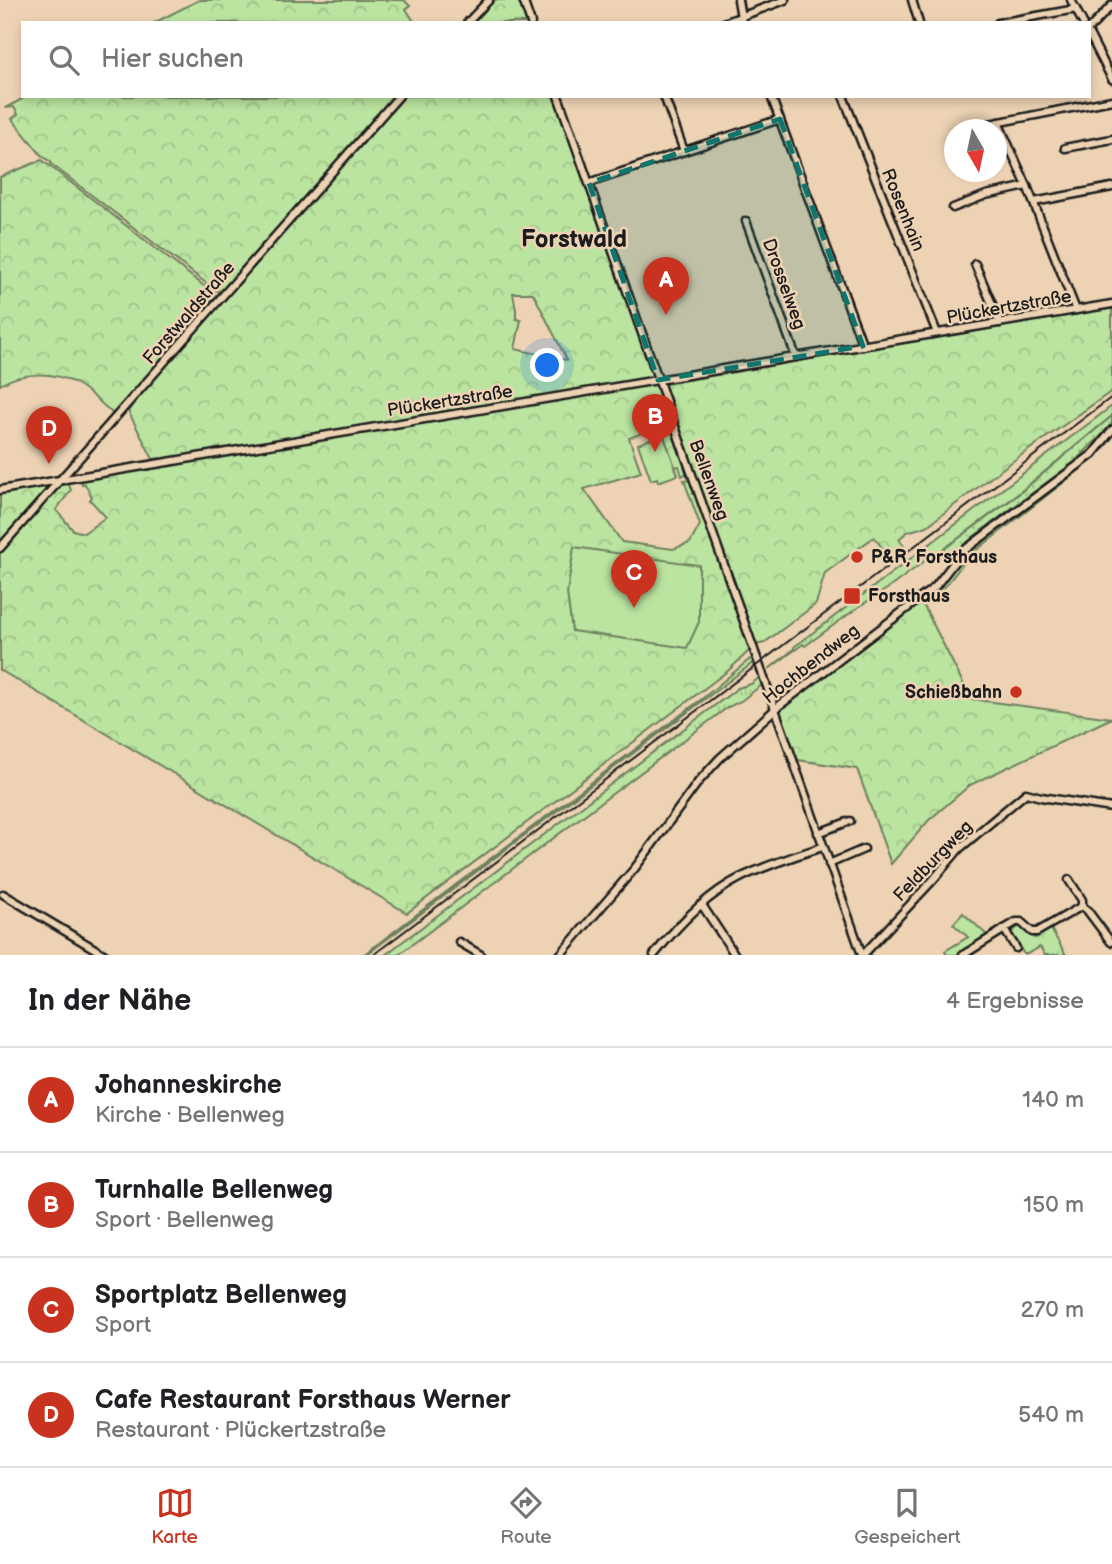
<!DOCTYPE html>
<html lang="de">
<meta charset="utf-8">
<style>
:root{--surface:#fff;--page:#f2f2f2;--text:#202124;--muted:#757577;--line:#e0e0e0;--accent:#c8321e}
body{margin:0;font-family:"Balsamiq Sans",sans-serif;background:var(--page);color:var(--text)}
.compass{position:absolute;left:944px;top:119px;width:63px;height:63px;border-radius:50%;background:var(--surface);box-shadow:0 4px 10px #0003;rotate:171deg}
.you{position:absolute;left:548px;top:366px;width:24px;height:24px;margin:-18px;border:5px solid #fff;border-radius:50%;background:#1a73e8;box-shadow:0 0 0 10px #1a73e833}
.badge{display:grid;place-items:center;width:46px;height:46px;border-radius:50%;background:var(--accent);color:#fff;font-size:23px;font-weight:700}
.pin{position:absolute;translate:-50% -58px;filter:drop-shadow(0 2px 4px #0008)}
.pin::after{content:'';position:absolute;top:37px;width:24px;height:21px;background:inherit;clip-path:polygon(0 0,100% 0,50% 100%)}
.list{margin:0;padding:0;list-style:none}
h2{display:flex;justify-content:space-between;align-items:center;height:91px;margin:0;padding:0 28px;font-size:30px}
h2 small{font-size:23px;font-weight:400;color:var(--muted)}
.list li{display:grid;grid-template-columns:46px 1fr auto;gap:21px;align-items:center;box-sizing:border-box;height:105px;padding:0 28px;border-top:2px solid var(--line)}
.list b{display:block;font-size:26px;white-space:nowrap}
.list p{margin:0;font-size:23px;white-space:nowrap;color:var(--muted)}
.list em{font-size:23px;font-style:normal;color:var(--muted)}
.icon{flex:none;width:38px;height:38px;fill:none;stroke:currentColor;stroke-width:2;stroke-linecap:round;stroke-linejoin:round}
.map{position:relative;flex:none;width:1112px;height:955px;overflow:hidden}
.search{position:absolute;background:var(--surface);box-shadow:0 4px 10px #0003;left:21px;right:21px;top:21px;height:77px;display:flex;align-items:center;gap:18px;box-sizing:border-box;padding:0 24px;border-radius:0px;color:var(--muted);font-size:26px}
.sheet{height:511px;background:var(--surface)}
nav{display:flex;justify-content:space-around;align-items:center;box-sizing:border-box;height:98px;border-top:2px solid var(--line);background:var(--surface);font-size:19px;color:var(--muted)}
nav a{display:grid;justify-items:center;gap:4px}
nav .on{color:var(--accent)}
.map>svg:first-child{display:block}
.grass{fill:url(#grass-tufts);stroke:#6c805e;stroke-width:2}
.forest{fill:url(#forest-crowns);stroke:#6c805e;stroke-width:2;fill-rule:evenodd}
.garden{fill:url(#garden-dots);stroke:#6c805e;stroke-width:2}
.pitch{fill:#bbe4a0;stroke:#6c805e;stroke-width:2}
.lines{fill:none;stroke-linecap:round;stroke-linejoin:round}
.minor-casing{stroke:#1c1c1c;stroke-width:11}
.minor{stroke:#edd3b4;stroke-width:6}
.rail{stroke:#1c1c1c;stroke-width:2}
.marked{fill:#0f766e;fill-opacity:0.2;stroke:#0f766e;stroke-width:5;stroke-dasharray:14 9;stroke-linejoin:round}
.poi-dot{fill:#c8321e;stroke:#edd3b4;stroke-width:2.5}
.labels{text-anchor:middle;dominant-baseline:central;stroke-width:5;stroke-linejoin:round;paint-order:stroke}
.street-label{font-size:18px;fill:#1c1c1c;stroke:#edd3b4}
.poi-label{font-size:18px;font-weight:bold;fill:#1c1c1c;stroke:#edd3b4;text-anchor:start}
.district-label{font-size:24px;font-weight:bold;fill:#1c1c1c;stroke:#edd3b4}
</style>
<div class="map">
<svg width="1112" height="955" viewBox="0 0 1112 955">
<defs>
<pattern id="grass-tufts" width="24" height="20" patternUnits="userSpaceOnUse" patternTransform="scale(1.75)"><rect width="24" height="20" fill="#bbe4a0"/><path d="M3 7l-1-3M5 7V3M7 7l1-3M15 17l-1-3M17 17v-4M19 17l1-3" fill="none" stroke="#a0c389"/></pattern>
<pattern id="forest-crowns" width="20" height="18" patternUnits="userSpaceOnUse" patternTransform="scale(1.75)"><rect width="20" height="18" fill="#bbe4a0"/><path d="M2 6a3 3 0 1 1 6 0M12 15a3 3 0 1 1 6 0" fill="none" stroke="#a0c389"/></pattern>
<pattern id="garden-dots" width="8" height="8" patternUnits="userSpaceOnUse" patternTransform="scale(1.75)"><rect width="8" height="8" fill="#bbe4a0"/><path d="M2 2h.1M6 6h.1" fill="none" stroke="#a0c389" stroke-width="1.8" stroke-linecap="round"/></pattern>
</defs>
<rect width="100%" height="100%" fill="#edd3b4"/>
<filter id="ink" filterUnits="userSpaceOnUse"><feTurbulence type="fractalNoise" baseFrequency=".0143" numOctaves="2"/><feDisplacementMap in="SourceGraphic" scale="14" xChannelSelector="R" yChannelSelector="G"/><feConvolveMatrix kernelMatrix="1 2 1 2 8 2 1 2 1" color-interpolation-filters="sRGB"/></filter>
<g filter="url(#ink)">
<g class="grass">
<path d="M1112,406V416L1014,497L940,552L938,551L890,587L860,606L805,646L803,644L769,669L794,649V647Z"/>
<path d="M1112,435V438L1095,458L969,556L940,593L924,605L922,602L937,591L966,553L1095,456Z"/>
<path d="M750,659L754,662L366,955H363L703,698Z"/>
<path d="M760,677L763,684L741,701L728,707L398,955H385L738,688L751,684Z"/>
<path d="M963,913L988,936L956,955H947L945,951L968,937L953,924Z"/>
<path d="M1020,926L1035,938L1051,929L1066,955H1045L1040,947L1027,954H1024L1010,933Z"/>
</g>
<g class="forest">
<path d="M199,0H404L410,6L406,9L415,23H154Z"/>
<path d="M494,0H521L529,23H472Z"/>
<path d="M28,96H395L222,292L215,290L51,164V162L42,156L12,119L18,114L14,107L5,108Z"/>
<path d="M402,96H555L653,372V376L649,379L162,459L160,458L153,459L128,411L132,407L131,404ZM513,293H533L567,360L515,349L521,320L516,319V310Z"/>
<path d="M42,160L218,297L114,415C102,404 89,391 75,383C53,371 21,372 0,385V177Z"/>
<path d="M1112,308V391L1006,466L927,526L907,532L899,539L904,546L901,550L900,549L889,557L874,537L825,573L816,604L764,643L756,645L664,384Z"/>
<path d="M649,385H656L687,473L682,476L679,466L675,467L660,426L629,438L641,472L584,489L622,542L673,549L690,543L700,525L684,480L690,481L751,649L729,670L407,913L0,670V553L61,485H69L71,490L56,510L73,530L84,533L106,517L90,500L92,497L85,484H82V479Z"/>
<path d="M44,485L47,486L46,491L0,544V493Z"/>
<path d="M922,602L971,699L1112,718L970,785L929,820L891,864L857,769L798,760L779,710Z"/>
</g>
<path class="garden" d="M1112,416V425L1074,462L973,537L949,563L940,552L1015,497Z"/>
<g class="pitch">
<path d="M663,434L678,475L658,482L657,478L651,480L638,444Z"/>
<path d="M574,547L699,565V622L687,648L572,631L567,593Z"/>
</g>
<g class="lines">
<defs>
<g id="minor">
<path d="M523,0L531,23"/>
<path d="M738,0L742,23"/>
<path d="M912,0L919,23"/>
<path d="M1071,0L1083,23"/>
<path d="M467,23L489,0"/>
<path d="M724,23L785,0"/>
<path d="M998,23L1076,9"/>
<path d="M1089,29L1112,5"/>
<path d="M1089,34L1112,79"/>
<path d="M558,96L862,955"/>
<path d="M664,96L684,151"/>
<path d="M771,96L863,346"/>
<path d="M843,96L937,333"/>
<path d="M998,122L1027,186L1076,310"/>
<path d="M959,130L1112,100"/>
<path d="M1065,148L1112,139"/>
<path d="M589,183L780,119"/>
<path d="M1034,202L1112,187"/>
<path d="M953,208L986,195L1027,186"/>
<path d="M746,221L796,357"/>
<path d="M975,264L1000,323"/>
<path d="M0,490L1112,304"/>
<path d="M0,548L399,96"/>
<path d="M818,833L850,821"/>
<path d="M829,864L864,849"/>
<path d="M1069,880L1082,900V906"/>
<path d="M3,894L105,955"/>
<path d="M702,905L735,955"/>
<path d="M1004,929L1016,948"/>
<path d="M459,942L481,955"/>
<path d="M560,955L635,868L699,781L720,758L780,705L935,587L962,552L1093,454L1112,430"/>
<path d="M654,955C677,926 706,895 740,878C766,865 795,856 822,847"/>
<path d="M863,955L933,880L959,849L1026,793L1041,797L1112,808"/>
<path d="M963,955L1016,922H1021L1032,932H1037L1082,906L1087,910L1111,942"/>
</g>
</defs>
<use href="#minor" class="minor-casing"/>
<use href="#minor" class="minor"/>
<path class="rail" d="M373,955L1112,397"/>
</g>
</g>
<path class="marked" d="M780,119L863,346L658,380L589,183Z"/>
<g class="poi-dot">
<circle cx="857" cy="557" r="7"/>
<rect x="843" y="587" width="18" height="18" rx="3.5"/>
<circle cx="1016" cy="692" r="7"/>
</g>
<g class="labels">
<g class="street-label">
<text transform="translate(903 210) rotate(68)">Rosenhain</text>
<text transform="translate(784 284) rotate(70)">Drosselweg</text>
<text transform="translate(1009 307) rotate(-10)">Plückertzstraße</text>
<text transform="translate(189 313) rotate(-49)">Forstwaldstraße</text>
<text transform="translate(450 401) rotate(-9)">Plückertzstraße</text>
<text transform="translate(709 480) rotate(70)">Bellenweg</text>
<text transform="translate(811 664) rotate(-38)">Hochbendweg</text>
<text transform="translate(933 861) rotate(-46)">Feldburgweg</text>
</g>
<g class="poi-label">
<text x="871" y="557">P&amp;R, Forsthaus</text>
<text x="868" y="596">Forsthaus</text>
<text x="1002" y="692" text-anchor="end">Schießbahn</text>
</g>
<g class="district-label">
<text x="574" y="239">Forstwald</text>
</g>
</g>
</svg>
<svg class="compass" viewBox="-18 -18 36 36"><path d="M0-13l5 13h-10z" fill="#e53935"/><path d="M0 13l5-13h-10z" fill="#757577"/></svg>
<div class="you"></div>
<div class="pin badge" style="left:666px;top:315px">A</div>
<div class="pin badge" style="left:655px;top:452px">B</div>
<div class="pin badge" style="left:634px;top:608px">C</div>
<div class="pin badge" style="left:49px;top:464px">D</div>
<div class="search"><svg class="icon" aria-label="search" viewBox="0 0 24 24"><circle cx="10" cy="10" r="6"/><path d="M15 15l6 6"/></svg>Hier suchen</div>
</div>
<section class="sheet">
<h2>In der Nähe<small>4 Ergebnisse</small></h2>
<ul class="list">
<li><span class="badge">A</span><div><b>Johanneskirche</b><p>Kirche · Bellenweg</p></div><em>140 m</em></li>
<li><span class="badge">B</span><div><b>Turnhalle Bellenweg</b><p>Sport · Bellenweg</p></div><em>150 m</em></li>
<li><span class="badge">C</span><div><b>Sportplatz Bellenweg</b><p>Sport</p></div><em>270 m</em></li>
<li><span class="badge">D</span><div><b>Cafe Restaurant Forsthaus Werner</b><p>Restaurant · Plückertzstraße</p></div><em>540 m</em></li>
</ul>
</section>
<nav>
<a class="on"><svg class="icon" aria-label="map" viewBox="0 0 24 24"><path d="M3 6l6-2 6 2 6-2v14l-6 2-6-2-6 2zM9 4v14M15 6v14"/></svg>Karte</a>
<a><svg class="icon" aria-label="directions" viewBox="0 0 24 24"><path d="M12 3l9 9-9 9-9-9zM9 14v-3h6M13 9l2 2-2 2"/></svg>Route</a>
<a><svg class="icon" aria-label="saved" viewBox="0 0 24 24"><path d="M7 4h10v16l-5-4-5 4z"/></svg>Gespeichert</a>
</nav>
